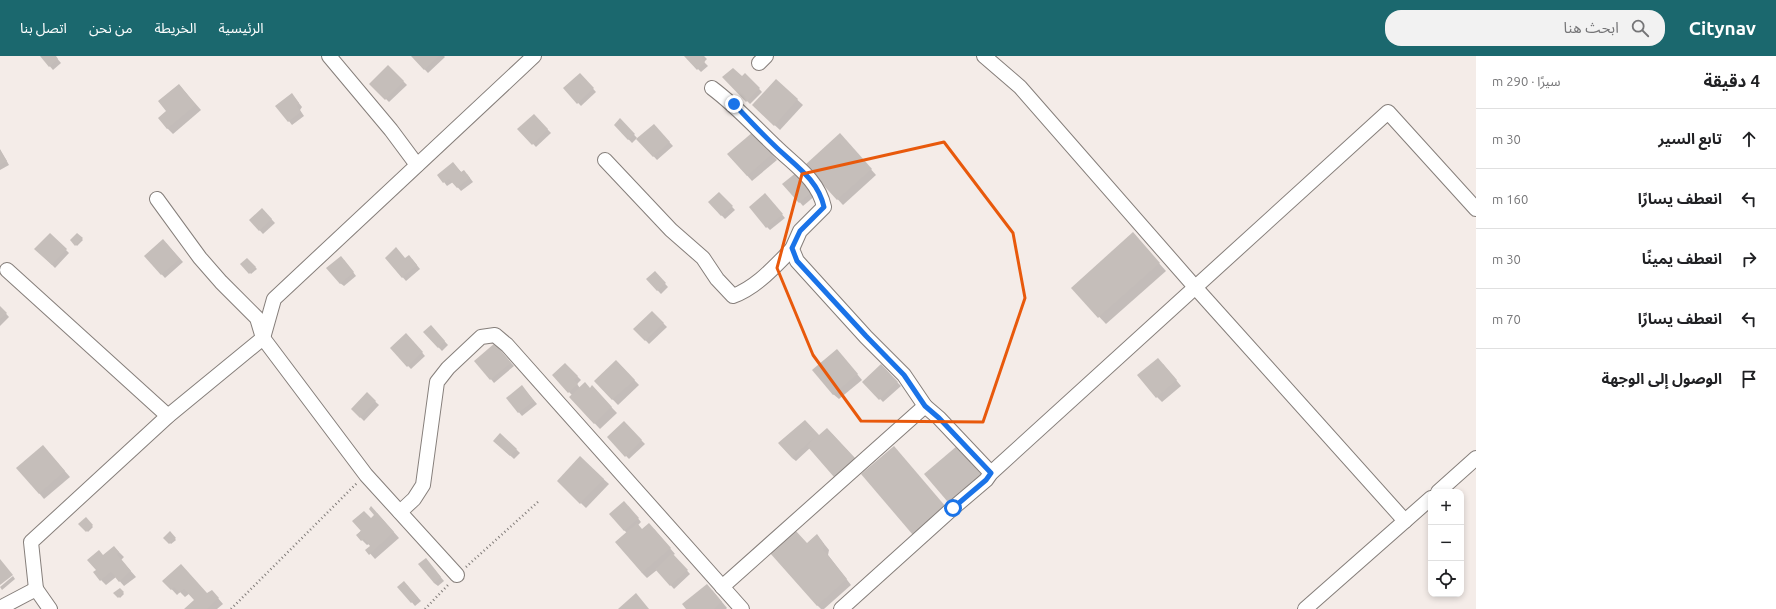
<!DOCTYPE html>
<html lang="ar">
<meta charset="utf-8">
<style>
:root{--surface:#fff;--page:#f2f2f2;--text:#202124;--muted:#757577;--line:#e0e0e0;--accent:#1b686e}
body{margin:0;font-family:Ubuntu,"Noto Sans Arabic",sans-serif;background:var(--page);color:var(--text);direction:rtl}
.controls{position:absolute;right:12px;bottom:12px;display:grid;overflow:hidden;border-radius:8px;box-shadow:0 2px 6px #0003}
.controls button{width:36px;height:36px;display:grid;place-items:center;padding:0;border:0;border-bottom:1px solid var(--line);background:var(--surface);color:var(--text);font:20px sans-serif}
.stop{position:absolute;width:12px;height:12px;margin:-9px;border:3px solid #1a73e8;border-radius:50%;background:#fff}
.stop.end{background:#1a73e8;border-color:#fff;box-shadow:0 1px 4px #0008}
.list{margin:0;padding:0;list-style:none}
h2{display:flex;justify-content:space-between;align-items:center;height:52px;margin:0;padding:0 16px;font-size:17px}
h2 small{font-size:13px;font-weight:400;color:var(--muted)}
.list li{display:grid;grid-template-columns:26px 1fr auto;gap:12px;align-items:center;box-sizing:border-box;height:60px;padding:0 16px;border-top:1px solid var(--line)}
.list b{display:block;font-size:15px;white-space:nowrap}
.list em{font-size:13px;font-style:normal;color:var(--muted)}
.icon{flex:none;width:22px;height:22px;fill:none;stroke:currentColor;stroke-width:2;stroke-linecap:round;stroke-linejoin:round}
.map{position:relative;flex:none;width:1476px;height:553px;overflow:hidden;direction:ltr}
header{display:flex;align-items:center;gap:24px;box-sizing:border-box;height:56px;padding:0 20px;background:var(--accent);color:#fff}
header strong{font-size:19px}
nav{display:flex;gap:22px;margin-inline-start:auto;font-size:14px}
.search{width:280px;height:36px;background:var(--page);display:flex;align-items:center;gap:10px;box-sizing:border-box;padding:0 14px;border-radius:16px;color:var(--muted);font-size:15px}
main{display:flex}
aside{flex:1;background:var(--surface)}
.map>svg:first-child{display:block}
.shadow{fill:#0003}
.building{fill:#c5beba}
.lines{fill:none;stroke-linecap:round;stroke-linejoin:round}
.minor-casing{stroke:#857e7a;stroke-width:16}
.path{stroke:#817c79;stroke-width:2.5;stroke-dasharray:1 3;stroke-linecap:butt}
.minor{stroke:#fff;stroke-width:14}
.route{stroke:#1a73e8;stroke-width:5}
.marked{fill:none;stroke:#e8590c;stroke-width:3;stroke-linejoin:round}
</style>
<header>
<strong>Citynav</strong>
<div class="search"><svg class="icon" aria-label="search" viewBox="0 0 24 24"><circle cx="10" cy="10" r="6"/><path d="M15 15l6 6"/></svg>ابحث هنا</div>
<nav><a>الرئيسية</a><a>الخريطة</a><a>من نحن</a><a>اتصل بنا</a></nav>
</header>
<main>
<aside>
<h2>4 دقيقة<small>سيرًا · 290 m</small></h2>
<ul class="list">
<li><svg class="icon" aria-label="ahead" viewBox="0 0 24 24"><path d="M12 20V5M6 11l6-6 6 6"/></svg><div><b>تابع السير</b></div><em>30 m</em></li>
<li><svg class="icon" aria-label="left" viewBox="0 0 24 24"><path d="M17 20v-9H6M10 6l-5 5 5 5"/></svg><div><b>انعطف يسارًا</b></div><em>160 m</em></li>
<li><svg class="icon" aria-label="right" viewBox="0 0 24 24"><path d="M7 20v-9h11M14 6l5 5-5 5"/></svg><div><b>انعطف يمينًا</b></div><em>30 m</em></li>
<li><svg class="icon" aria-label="left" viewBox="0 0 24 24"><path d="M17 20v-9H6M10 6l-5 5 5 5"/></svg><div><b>انعطف يسارًا</b></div><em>70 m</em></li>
<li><svg class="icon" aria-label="arrive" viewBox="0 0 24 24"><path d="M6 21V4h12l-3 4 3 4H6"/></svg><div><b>الوصول إلى الوجهة</b></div></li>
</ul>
</aside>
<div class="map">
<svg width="1476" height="553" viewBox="0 0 1476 553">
<rect width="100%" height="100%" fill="#f4ece8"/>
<g class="shadow">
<path d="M41,0H55L61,7L53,14Z"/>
<path d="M412,0H444L445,1L428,17Z"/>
<path d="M685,0H704L707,3L704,6L708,10L701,16Z"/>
<path d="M388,10L407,29L389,46L371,28Z"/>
<path d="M580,18L596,36L581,50L564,32Z"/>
<path d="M745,18L762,36L750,48L723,21H742Z"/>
<path d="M776,24L803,49L780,74L758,54Z"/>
<path d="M179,29L201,54L173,78L167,72V56Z"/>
<path d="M295,42L302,51L300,54L304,60L292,69L277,50Z"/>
<path d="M534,59L551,77L536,91L519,73Z"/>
<path d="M620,64L638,83L657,73L673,90L657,104L637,82L632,87L615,69Z"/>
<path d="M758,82L777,104L752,125L728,98Z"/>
<path d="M845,84L876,119L843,149L806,109Z"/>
<path d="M0,93L9,109L0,114Z"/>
<path d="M453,107L462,117L467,118L473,126L461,135L453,126L447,130L444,126Z"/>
<path d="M800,120L816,139L803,150L784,128Z"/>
<path d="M719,137L735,154L725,163L709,146Z"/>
<path d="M768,142L785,162L770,174L767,171Z"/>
<path d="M262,153L275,167L263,178L250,164Z"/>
<path d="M50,178L69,197L55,212L36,193Z"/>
<path d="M77,178L83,184L77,190L71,184Z"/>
<path d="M1139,185L1166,215L1106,268L1072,232Z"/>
<path d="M166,187L183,206L165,222L145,200Z"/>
<path d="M386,202L412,203L420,213L406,225Z"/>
<path d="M247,203L257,213L251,218L242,208Z"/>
<path d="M344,204L356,220L344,230L340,227Z"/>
<path d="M658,220L668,231L661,238L647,223Z"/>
<path d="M0,251L9,261L0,270Z"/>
<path d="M652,256L667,271L649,288L635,273Z"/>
<path d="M431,270L448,289L442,295L424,276Z"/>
<path d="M406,278L425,300L411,313L391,292Z"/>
<path d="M498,292L514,310L494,327L476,305Z"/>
<path d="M842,300L862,324L839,343L833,338Z"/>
<path d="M565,308L581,324L577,328L580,332L590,333L592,331L617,357L600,373L570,341L572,339L569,336Z"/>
<path d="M1163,308L1181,330L1162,346L1157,341Z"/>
<path d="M621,310L639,329L618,349L595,325Z"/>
<path d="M881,310L901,330L883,346L864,326Z"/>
<path d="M525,334L537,348L522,360L507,342Z"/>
<path d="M367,338L379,349L364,365L352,353Z"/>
<path d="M805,365L819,380L832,378L859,407L840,425L810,392L796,405L792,402Z"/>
<path d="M624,367L645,388L629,403L608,381Z"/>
<path d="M500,378L520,397L514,403L494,385Z"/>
<path d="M48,396L70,421L44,443L39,437Z"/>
<path d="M580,402L609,428L586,452L558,425Z"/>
<path d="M628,450L641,466L638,469L642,474L654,473L675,498L673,499L690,518L674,533L657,514L647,522L642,517L627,477L624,474Z"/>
<path d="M377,457L399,482L375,503L367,494L371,490L369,488L367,489L357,479Z"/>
<path d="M86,463L93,471L88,476L80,468Z"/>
<path d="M170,477L176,484L171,488L165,482Z"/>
<path d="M817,479L829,494L828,499L851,529L824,553H821L817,549L807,488Z"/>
<path d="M114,491L124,501L121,504L136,521L124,530L116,521L106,529L101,524L103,500Z"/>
<path d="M429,507L444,525L438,530L434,527Z"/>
<path d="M13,520L15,523L2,534L0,531Z"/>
<path d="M164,525L217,541L223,548L217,553H186L196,544L190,537L185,541L180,536L177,539Z"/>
<path d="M407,529L421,545L415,550L399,531Z"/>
<path d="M120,533L124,538L120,542L115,537Z"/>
<path d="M712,534L727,552L726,553H687Z"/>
</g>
<g class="building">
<path d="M40,0H56L58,3L49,11Z"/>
<path d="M411,0H439L424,14Z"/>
<path d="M684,0H704L702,2L705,6L697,14Z"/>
<path d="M388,9L404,25L385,44L369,28Z"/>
<path d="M733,12L742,20L745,17L760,32L746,46L722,21Z"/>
<path d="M580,17L594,32L577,48L563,32Z"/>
<path d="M776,23L798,43L774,70L752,49Z"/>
<path d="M179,28L196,49L167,73L158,62L166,55L158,45Z"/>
<path d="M292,37L299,47L297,50L301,56L288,66L275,50Z"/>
<path d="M534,58L548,73L532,89L517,73Z"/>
<path d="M620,62L635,78L628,84L614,69Z"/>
<path d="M654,68L670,86L653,101L636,83Z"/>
<path d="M753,76L772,98L747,120L727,98Z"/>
<path d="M840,77L872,113L837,144L805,109Z"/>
<path d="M0,94L7,105L0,109Z"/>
<path d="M453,106L461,116L464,114L470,122L457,132L449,123L443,127L437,119Z"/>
<path d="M797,116L813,135L799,147L782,128Z"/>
<path d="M719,136L733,150L721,160L708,146Z"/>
<path d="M765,137L783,158L766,172L749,151Z"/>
<path d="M262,152L272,163L259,175L249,164Z"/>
<path d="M1133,176L1160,207L1098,262L1071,232Z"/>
<path d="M50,177L67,193L52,209L34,193Z"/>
<path d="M77,177L83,182L75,190L70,184Z"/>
<path d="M163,183L180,203L161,219L144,200Z"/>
<path d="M396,191L405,202L409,199L417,209L402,222L385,202Z"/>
<path d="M341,200L354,216L340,228L326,212Z"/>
<path d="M247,202L256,211L249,218L240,208Z"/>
<path d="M655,215L666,227L657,235L646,223Z"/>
<path d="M0,250L7,257L0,263Z"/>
<path d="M652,255L664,267L645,285L633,273Z"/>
<path d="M431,269L445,285L438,292L423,276Z"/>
<path d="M406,277L423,296L407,311L390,292Z"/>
<path d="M495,287L511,307L490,324L474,305Z"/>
<path d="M837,293L858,318L833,339L812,314Z"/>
<path d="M1158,302L1177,324L1156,342L1137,319Z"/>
<path d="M616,304L635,324L612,344L594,325Z"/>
<path d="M565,307L578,320L574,324L578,328L568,337L552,319Z"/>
<path d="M881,308L898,326L879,344L862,326Z"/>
<path d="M585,326L590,332L592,329L612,351L594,368L569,341Z"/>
<path d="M522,329L534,345L518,357L506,342Z"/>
<path d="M367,336L376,345L360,362L351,353Z"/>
<path d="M805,364L819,379L827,372L855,402L834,421L807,390L815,381L792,402L778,387Z"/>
<path d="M624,365L642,384L625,401L607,381Z"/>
<path d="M500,377L517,393L510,400L493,385Z"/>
<path d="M43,389L65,415L39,438L16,412Z"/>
<path d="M894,390L946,451L913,479L861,418Z"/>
<path d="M957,390L986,424L953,452L924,418Z"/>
<path d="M580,400L604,423L580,448L557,425Z"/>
<path d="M624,445L639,462L624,475L609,458Z"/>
<path d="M371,450L394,476L369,499L365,494L370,490L364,483L361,485L356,479L361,475L352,465L364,455L371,462L374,459L369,453Z"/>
<path d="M86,461L93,469L86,476L78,468Z"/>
<path d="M637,467L642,473L649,467L671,492L642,517L615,486Z"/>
<path d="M795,474L807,487L817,478L824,488L823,493L847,523L817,550L770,497Z"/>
<path d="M170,475L176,482L169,488L163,482Z"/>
<path d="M114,490L119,496L117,498L131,515L119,526L111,516L100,525L93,516L96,514L87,504L99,494L103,499Z"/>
<path d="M672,497L688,514L670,530L655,513Z"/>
<path d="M426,502L441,521L434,527L418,508Z"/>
<path d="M0,503L13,519L0,529Z"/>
<path d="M181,508L207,537L212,534L219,542L207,553H184L194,544L184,533L179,537L174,531L171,534L162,525Z"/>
<path d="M404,525L418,542L411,547L397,531Z"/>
<path d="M707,528L722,546L714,553H686L682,548Z"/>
<path d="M120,532L124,536L118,542L113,537Z"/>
<path d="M636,537L649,553H618Z"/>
</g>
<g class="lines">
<defs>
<g id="minor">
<path d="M329,0L391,74L417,109"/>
<path d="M984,0L1020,31L1195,231L1405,465"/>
<path d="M759,7L766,0"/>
<path d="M712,32C736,50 754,70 775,90C794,109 818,123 824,151L800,175L792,193L797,205L866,281L904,319L925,350"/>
<path d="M605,104L671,174L703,202L717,223L733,240C757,231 774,211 792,193"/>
<path d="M157,143L200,202L221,226L257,262L263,282L366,419L457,519"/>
<path d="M7,214L168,360"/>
<path d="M1438,436L1476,402"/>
<path d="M400,456L414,443L423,429L437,326L448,312L481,281L495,279L507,289L742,553"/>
<path d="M722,531L925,350L939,362L991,417"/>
<path d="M36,533L31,486L168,360L263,282L274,243L534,0"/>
<path d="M0,552L36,533L50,553"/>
<path d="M841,553L953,452L986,424L991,417L1388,56L1476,153"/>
<path d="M1305,553L1431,442"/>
</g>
</defs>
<use href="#minor" class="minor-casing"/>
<g class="path">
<path d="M466,511L540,444"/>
<path d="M231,553L357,427"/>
<path d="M425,553L448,529"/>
</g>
<use href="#minor" class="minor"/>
</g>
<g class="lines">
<path class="route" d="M734,48C748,63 762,78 777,92C796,110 818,124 824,151L800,175L792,192L797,205L866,280L904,319L925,350L939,362L991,417L986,424L953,452"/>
</g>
<path class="marked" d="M944,86L1013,177L1025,242L983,366L861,365L813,299L777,212L802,118Z"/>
</svg>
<div class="controls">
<button>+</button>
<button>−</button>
<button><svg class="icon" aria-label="locate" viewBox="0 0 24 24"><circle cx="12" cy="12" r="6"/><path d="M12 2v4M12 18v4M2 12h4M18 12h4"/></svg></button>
</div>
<div class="stop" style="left:953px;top:452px"></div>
<div class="stop end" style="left:734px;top:48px"></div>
</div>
</main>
